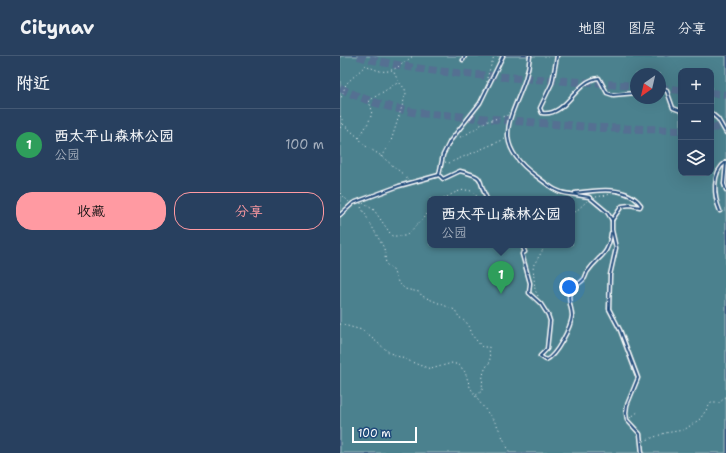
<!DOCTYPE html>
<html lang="zh">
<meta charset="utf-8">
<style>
:root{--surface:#28405f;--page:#304765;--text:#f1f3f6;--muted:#a5afbd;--line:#445974;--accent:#ff9aa2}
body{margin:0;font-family:"Shantell Sans","LXGW WenKai TC",sans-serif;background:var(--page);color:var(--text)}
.controls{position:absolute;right:12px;top:12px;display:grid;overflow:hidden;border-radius:8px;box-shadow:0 4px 16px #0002}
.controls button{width:36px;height:36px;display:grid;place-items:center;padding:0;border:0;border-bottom:1px solid var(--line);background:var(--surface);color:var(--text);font:20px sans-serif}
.compass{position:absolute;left:290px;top:12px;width:36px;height:36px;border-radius:50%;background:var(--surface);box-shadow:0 4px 16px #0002;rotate:214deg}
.scale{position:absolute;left:12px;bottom:10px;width:65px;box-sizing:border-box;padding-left:4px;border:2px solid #fff;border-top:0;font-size:11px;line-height:14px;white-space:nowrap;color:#fff;-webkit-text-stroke:3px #1f4a7a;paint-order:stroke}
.you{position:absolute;left:229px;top:231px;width:14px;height:14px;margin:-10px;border:3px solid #fff;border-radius:50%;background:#1a73e8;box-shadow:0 0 0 6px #1a73e833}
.badge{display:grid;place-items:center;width:26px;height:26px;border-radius:50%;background:var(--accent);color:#fff;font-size:13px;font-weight:700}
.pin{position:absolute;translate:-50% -33px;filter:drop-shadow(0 1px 2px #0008)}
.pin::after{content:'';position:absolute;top:21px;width:14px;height:12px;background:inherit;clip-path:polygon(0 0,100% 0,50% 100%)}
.popup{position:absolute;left:87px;top:140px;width:148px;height:52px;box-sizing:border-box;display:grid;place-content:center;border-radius:8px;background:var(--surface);filter:drop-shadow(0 1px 3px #0005);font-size:13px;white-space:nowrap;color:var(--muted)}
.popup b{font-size:15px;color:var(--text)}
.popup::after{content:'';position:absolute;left:50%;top:100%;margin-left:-8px;border:8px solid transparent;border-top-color:var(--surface)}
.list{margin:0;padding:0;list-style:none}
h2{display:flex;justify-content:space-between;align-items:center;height:52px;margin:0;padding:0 16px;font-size:17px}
h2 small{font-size:13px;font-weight:400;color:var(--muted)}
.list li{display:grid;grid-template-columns:26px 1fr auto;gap:12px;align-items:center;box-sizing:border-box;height:72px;padding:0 16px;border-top:1px solid var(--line)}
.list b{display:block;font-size:15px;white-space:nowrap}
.list p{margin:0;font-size:13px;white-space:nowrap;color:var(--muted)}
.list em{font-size:13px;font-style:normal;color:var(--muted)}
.actions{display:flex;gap:8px;padding:12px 16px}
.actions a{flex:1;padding:9px 0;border:1px solid var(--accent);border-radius:16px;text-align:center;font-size:14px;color:var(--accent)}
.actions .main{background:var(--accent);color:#111}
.icon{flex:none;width:22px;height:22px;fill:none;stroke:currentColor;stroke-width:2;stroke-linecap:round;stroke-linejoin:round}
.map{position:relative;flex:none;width:386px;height:397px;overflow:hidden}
header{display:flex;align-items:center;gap:24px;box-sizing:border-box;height:56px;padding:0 20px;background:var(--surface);border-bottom:1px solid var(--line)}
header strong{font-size:19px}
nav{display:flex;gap:22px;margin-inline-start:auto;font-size:14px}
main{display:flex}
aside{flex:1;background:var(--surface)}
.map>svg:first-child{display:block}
.green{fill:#4c818e;stroke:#a6c0c6;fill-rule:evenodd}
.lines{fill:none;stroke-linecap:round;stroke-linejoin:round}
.highway-tunnel{stroke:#546f92;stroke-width:8;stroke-dasharray:8 4;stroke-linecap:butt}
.lane-casing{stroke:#fff;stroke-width:5}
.path{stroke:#fff;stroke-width:1;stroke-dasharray:1 3;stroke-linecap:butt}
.lane{stroke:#1f4a7a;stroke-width:2}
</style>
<header>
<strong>Citynav</strong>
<nav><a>地图</a><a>图层</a><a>分享</a></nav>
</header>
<main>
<aside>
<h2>附近<small></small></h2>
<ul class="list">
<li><span class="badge" style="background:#2e9e5b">1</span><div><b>西太平山森林公园</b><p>公园</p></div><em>100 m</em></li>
</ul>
<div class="actions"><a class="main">收藏</a><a>分享</a></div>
</aside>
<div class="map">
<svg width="386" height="397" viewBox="0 0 386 397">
<rect width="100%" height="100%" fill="#36567f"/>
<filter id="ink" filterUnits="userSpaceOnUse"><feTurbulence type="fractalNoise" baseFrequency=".025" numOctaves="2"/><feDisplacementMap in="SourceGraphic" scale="8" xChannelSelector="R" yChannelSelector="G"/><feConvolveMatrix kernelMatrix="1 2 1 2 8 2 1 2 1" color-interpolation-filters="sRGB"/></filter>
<g filter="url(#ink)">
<path class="green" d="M0,0H386V397H0ZM341,15H371V117H341ZM296,18H320V42H296ZM90,143H232V189H90Z"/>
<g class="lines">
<g class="highway-tunnel">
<path d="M18,0C76,16 136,19 196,23C229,25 263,28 296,30"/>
<path d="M0,32C25,45 51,52 78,57L263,72L341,74"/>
<path d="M320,32L341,34"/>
<path d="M371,37L386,39"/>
<path d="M371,72L386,70"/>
</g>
<defs>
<g id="lane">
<path d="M190,0C186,50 139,79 196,120C207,128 216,137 230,138"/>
<path d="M217,0L212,27L200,52L202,57C227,61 235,24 259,22L267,37L273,39L296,37"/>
<path d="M123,4L125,0"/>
<path d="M320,32L327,35L333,52L341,55"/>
<path d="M371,57L378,63L386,77"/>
<path d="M386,106L384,128L386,134"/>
<path d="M235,137C256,134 287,129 301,149L300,151L290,149L282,150L272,164"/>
<path d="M230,138L249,141L267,156L272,164V174L276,192L270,219L269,253L280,274L298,322L287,349L286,357L287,364L300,378L302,397"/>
<path d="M147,143C136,122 148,122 120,115L103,123L99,119L103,99L110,85L140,47L163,0"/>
<path d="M380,155C374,141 371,116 386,106"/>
<path d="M0,159L13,147L59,130L99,119"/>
<path d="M182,189L185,196L182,198L190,227L189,237L201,248L208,259L210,265L207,293L200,300L206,304C216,300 231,271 232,260C232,252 227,244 230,236C233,230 240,228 244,223C246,221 246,217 248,215C260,198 268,201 271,177"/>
</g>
</defs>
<use href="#lane" class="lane-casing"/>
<g class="path">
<path d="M147,26V22L154,0"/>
<path d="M0,45L6,28L26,9C48,22 55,13 73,0"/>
<path d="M0,60L3,65L0,73"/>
<path d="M3,68L19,82L24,89L40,99L64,119L67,122L66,125"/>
<path d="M19,82C25,71 37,58 29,47L30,44L59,26"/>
<path d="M116,82L124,80L145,66L168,59"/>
<path d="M41,101L51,85L66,38L65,33L58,25L53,14"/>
<path d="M105,106L109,107L165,83"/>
<path d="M0,137L9,146"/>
<path d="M256,141L272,138"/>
<path d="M104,143C114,136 132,127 138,143"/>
<path d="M21,147V151L44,192L46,208L53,214L58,226L65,233L79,236L82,240L115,254L119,261L127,267L131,278L142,291H149L150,306C141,316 143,323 142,335L135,340"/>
<path d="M23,147L34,154L52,180H66L90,155"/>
<path d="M232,159L247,145"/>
<path d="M198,240L195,234L193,210L206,189"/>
<path d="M0,268L22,274L50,297L79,309L91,313L112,307L119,309L125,316L130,331L138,344L157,369L170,397"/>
<path d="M290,362L299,355"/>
<path d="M304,385L325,377L344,374L360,363L371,347H379L386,341"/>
</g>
<use href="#lane" class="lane"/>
</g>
</g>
</svg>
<div class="controls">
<button>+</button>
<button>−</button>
<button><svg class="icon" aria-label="layers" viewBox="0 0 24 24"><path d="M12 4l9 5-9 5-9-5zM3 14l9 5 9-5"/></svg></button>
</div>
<svg class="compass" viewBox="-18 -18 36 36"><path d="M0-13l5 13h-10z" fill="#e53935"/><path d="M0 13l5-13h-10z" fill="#a5afbd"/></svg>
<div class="scale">100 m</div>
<div class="you"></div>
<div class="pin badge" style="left:161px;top:238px;background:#2e9e5b">1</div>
<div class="popup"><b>西太平山森林公园</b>公园</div>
</div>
</main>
